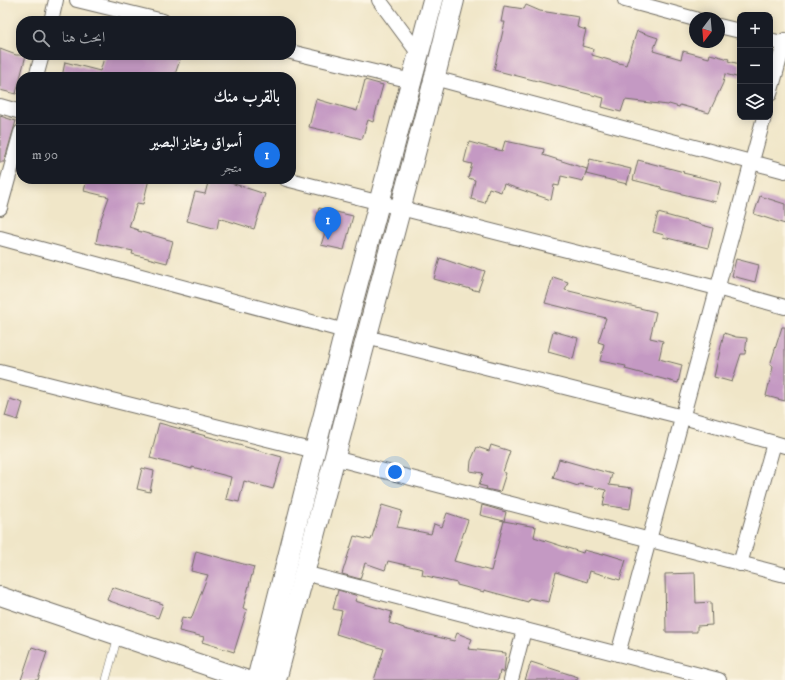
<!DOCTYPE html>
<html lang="ar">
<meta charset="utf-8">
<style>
:root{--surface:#171b24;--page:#242831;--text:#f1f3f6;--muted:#9ea1a6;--line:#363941;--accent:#1a73e8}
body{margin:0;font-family:"IM FELL DW Pica",Amiri,serif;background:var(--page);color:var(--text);direction:rtl}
.controls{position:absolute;right:12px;top:12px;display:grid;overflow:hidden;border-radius:8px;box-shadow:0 2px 10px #0003}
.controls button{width:36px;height:36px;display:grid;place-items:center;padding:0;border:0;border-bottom:1px solid var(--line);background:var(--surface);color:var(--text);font:20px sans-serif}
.compass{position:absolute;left:689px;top:12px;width:36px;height:36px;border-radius:50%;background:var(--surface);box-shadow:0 2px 10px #0003;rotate:196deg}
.you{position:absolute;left:395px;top:472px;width:14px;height:14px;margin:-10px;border:3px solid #fff;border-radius:50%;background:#1a73e8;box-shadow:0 0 0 6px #1a73e833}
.badge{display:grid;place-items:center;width:26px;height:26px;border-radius:50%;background:var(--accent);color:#fff;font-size:13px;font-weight:700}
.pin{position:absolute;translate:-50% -33px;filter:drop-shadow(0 1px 2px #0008)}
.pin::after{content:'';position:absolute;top:21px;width:14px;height:12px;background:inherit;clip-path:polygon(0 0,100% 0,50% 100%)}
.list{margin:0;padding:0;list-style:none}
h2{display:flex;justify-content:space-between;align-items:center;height:52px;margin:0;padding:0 16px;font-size:17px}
h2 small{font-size:13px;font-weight:400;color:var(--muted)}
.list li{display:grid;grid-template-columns:26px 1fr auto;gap:12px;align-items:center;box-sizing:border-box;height:60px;padding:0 16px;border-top:1px solid var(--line)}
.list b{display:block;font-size:15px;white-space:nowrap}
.list p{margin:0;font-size:13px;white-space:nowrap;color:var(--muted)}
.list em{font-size:13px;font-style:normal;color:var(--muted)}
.icon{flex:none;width:22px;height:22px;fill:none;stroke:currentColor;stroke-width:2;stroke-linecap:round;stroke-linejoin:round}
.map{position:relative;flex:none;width:785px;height:680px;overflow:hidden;direction:ltr}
.search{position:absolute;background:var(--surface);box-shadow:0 2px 10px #0003;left:16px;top:16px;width:280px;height:44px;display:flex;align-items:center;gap:10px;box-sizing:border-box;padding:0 14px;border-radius:16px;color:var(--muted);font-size:15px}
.panel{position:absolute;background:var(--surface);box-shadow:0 2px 10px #0003;left:16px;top:72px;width:280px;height:112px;border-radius:16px;direction:rtl}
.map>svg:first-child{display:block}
.building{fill:#c499c3}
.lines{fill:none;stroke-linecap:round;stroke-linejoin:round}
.service-casing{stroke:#706c62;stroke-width:8}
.minor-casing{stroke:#706c62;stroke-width:16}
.tertiary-casing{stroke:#706c62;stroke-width:20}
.secondary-casing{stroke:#706c62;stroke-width:22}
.service{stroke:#fff;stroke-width:7}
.minor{stroke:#fff;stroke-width:14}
.tertiary{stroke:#fff;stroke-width:18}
.secondary{stroke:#fff;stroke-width:20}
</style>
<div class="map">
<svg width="785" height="680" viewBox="0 0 785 680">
<rect width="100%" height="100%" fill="#fcf5e5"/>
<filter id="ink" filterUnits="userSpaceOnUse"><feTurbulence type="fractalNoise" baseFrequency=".025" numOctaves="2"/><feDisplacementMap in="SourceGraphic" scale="8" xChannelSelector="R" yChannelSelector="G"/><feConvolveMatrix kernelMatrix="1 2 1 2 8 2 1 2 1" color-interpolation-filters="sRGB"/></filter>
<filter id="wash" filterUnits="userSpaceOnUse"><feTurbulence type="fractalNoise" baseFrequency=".012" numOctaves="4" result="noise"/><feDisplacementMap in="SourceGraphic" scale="16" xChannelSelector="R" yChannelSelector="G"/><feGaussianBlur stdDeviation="0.9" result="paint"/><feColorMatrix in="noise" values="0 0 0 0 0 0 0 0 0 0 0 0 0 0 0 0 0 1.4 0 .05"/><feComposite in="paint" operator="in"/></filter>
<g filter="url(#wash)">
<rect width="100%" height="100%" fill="#f0e6c8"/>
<g id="blocks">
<g class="building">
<path d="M526,5L540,11L579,17L577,27L586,30L582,46L593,49L592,55L626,65L637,31L658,38L653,51L681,59L683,51L709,58L710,54L729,59L728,61L740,64V78L725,74L723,83L709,113L680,105L679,107L669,104L668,105L625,100L621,112L602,107L604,98L494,70L505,22H501L504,6L524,9Z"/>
<path d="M0,49L16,55H26L16,94L0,90Z"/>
<path d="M105,55H163L180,60L174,77H62L65,62L100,71Z"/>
<path d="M365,80L383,85L373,122L368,120L362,139L331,131V132L309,127L316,99L357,111Z"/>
<path d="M0,116L16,121L4,162H0Z"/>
<path d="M505,141L544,149L543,155L587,169L583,181L561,176L559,186L554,185L551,200L504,184L501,192L489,188L485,203L471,199L475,180L468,178L472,164L464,162L469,142L502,151Z"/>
<path d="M590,159L631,169L627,184L586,174Z"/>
<path d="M638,160L684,172L683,173L721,182L716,202L661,189V187L633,180Z"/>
<path d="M87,179H149L143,204L137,203L129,227L138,230V231L173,241L167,263L132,254L133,251L96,243L100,222L109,197L84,191Z"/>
<path d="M209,179H229L228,182L265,194L254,229L219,218L217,229L187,221L195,192L205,194Z"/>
<path d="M760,196L785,204V224L754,214Z"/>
<path d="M319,208L353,216L344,250L321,245L328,223L316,221Z"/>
<path d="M658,213L713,228L708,248L663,237L664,235L653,232Z"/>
<path d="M440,258L472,269V267L485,271L478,291L434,279Z"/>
<path d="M736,259L759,265L755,282L732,276Z"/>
<path d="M553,277L568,282L565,290L656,312L650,338L663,341L659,359L682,365L678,383L625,369L626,366L600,361L604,344L598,342L606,318L545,303Z"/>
<path d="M782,327H785V401L766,396L773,367L770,365Z"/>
<path d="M553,331L578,338L573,359L548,352Z"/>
<path d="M724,333L736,337L747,338L745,354H741L732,382L714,377Z"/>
<path d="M10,399L23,403L18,420L5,416Z"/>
<path d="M159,423L282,457L273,489L244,481L239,502L226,499L231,477L192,467V469L150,458Z"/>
<path d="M491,445L510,451L503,472L506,473L500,492L486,489L487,487L479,485L483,473L470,471L471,461L477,447L489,451Z"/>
<path d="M559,459L612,474L609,485L633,488L630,509L603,505L606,490L579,484L578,486L553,478Z"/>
<path d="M142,468L154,471L150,492L137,489Z"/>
<path d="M382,505L402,511L397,527L431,534L434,524L442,527L447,513L468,520L454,561L491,571L504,521L536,527L534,537L583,553L584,550L603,555V553L626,560L620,580L590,571L587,582L556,572L549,602L529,598L528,602L484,590V592L457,585V583L422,575L423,569L388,561L385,570L365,563L360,579L342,574L354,536L371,540Z"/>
<path d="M482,505L506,512L504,521L480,515Z"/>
<path d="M196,551L254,567L243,608L247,610L234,652L202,642L204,637L179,631L182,617L191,619L208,575L191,571Z"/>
<path d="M695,573L696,603L711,602L712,625L697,626V632H666L665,574Z"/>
<path d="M112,587L163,604L158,618L107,600Z"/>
<path d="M338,590L355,595L357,596L355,601L392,612L389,623L404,628V629L454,641L457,633L472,639L468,649L506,653L504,673L500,671L498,680H374L384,649L336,634L342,611L333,609Z"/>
<path d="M32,647L47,652L38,680H21Z"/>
<path d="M531,662L578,677L577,680H525Z"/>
</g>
</g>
</g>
<g filter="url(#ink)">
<use href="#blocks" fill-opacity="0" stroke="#706c62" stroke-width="1"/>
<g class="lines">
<defs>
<path id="service" d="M106,680L118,636"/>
<g id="minor">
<path d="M77,0L163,21"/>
<path d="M379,0L419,54"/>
<path d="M625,0L695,19"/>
<path d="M51,21L56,0"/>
<path d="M719,26L740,31"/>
<path d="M770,40L785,44"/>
<path d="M291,52L412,81"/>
<path d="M36,77L42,55"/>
<path d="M434,78L785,171"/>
<path d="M770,94L785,40"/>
<path d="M0,106L21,112"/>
<path d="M286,179L717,288L785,307"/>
<path d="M0,208L21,132"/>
<path d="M0,238L345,331"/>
<path d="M366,337L683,417L785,446"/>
<path d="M0,372L315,451"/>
<path d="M334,458L785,575"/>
<path d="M740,564L774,443"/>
<path d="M304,573L719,680"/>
<path d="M618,654L764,117"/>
<path d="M511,680L524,630"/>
</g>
<path id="tertiary" d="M0,596L248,680"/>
<g id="secondary">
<path d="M257,680L345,331L433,0"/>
<path d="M276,680L429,100L454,0"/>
</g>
</defs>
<use href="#service" class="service-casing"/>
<use href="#minor" class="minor-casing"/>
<use href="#tertiary" class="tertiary-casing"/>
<use href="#secondary" class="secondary-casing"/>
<use href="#service" class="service"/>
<use href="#minor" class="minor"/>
<use href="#tertiary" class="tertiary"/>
<use href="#secondary" class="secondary"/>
</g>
</g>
</svg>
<div class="controls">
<button>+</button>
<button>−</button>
<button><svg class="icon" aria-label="layers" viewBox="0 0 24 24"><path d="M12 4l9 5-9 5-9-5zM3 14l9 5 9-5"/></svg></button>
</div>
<svg class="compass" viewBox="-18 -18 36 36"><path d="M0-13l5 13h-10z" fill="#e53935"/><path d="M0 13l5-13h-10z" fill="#9ea1a6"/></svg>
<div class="you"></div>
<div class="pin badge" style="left:328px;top:240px">1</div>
<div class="search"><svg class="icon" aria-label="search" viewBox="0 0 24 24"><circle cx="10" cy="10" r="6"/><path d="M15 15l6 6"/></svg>ابحث هنا</div>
<section class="panel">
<h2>بالقرب منك<small></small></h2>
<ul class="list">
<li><span class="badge">1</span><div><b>أسواق ومخابز البصير</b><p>متجر</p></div><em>90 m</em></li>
</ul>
</section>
</div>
